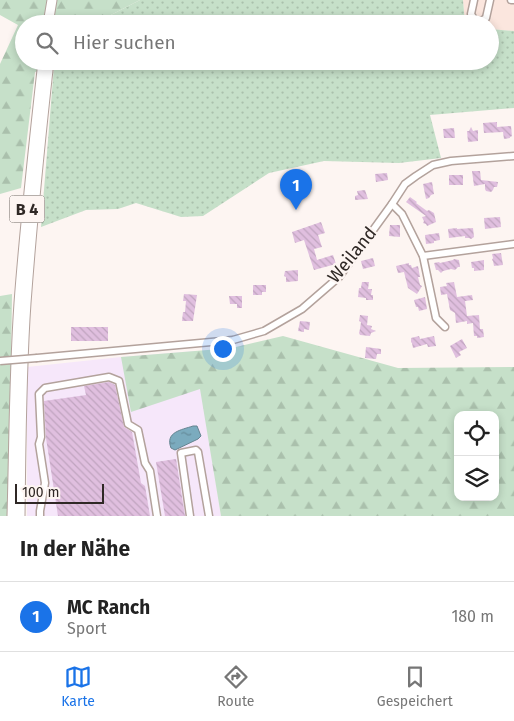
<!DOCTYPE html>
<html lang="de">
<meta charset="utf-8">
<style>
:root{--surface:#fff;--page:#f6f6f6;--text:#222;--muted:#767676;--line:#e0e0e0;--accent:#1a73e8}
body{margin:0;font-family:"Fira Sans",sans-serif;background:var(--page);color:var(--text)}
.controls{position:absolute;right:15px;bottom:15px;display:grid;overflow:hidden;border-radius:10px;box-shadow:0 2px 8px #0003}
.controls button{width:45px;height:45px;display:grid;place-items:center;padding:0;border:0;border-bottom:1px solid var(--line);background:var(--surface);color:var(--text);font:25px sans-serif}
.scale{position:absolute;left:15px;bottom:12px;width:89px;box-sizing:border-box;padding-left:5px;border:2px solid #2f2825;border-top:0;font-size:14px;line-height:18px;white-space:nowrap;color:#2f2825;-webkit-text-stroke:4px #fdf5f2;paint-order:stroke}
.you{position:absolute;left:222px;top:348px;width:18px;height:18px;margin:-12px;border:4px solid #fff;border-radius:50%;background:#1a73e8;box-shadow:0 0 0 8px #1a73e833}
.badge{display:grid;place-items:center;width:32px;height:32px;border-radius:50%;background:var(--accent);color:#fff;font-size:16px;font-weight:700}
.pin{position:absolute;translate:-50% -41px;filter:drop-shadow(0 1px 2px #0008)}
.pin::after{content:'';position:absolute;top:26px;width:18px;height:15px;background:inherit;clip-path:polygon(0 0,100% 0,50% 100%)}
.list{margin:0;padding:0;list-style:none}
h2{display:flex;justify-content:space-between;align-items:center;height:65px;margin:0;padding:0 20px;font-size:21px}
h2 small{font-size:16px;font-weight:400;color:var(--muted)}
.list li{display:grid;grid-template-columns:32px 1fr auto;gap:15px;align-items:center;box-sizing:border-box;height:70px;padding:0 20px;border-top:1px solid var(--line)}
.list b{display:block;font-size:19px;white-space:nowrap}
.list p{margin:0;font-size:16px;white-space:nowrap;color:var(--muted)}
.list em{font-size:16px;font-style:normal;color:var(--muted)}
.icon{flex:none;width:28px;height:28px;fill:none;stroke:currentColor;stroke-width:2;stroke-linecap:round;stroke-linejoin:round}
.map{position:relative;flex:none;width:514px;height:516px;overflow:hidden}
.search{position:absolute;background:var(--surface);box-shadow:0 2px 8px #0003;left:15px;right:15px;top:15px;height:55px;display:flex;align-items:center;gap:12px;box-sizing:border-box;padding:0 18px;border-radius:28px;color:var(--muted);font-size:19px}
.sheet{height:135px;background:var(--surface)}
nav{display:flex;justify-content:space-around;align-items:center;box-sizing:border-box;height:70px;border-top:1px solid var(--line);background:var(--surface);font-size:14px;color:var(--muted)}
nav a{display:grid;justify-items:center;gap:2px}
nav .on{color:var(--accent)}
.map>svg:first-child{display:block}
.commercial{fill:#f6e7fa}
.built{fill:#fbe6de}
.grass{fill:url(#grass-dots)}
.forest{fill:url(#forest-firs);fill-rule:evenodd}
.water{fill:url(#water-ripples);stroke:#648490}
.building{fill:url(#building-back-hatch)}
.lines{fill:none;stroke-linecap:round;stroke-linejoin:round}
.minor-casing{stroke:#b3a29c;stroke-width:9}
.highway-casing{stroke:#b3a29c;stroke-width:11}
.minor{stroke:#fff;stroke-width:6}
.highway{stroke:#fff;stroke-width:9}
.minor-bridge-casing{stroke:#b3a29c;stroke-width:9;stroke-linecap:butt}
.minor-bridge{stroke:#fff;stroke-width:6}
.labels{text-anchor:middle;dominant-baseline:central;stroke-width:4.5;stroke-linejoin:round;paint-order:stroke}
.shield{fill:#fdf5f2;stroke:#6d6662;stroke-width:1}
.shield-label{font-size:16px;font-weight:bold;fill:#2f2825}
.street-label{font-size:18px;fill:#2f2825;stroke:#fdf5f2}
</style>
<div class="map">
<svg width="514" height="516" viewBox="0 0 514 516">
<defs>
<pattern id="grass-dots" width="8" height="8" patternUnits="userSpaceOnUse" patternTransform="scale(1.25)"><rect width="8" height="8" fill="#c6e0c9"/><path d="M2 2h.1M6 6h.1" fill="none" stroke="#aac0ac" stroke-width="1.8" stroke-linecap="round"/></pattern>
<pattern id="forest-firs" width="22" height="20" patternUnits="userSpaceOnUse" patternTransform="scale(1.25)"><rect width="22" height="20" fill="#c6e0c9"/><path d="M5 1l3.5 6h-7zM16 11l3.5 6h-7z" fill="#aac0ac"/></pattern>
<pattern id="water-ripples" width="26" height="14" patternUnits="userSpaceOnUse" patternTransform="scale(1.25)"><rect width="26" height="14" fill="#7babbe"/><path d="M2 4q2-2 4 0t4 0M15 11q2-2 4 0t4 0" fill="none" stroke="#658b9a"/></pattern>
<pattern id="building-back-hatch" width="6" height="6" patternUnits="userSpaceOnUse" patternTransform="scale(1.25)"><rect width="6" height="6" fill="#e0bfdf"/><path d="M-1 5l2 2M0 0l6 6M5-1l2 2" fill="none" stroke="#c0a4bf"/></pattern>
</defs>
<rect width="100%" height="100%" fill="#fdf5f2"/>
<path class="commercial" d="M195,351L221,516H27V367L121,357Z"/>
<path class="built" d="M463,0H514V31L490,29V24H465Z"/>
<g class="grass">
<path d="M140,0H463L465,24H99L105,18Z"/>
<path d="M490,29L514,31V108L430,115L441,158L399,163L324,161L269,173L203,216L181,217L136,203L118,209L86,210L41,227L54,66L59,61H490Z"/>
</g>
<g class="forest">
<path d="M0,0H140L105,18L99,24H24V61H59L54,66L35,72L21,188L0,194V64L18,25L0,15Z"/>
<path d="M12,294L9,516H0V296Z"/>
<path d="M283,336L398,368L514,367V516H221L200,389L131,412L121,357L232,348ZM458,415H495V497H458Z"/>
</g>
<path class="water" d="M193,426H197L201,436L198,439L175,450L171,448C165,432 181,430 193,426Z"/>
<g class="building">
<path d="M497,122V127L511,126L512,136L510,137V138L504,139L503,132L484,133L483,123Z"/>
<path d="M471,127L473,131L478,130V141L468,142L467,131H469Z"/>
<path d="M454,128L455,138H444L443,129Z"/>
<path d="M472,171H480L481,180L498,182L497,187H494L493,190L491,192L486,191L485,189V184L474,186Z"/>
<path d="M387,173L388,180L376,182L375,174Z"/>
<rect x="449" y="175" width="14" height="10"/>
<path d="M432,182L434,194L431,195L429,198L426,199L423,184Z"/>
<path d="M365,190L368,199L355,200V196L358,195L357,191Z"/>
<path d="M410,197L417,202L416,203L427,211L429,210L434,213L436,222L427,226L426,224L423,223L424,221L422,217L426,216L406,202Z"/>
<path d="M500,217L501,227L485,229L484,218Z"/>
<path d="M321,222L325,233L318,235L322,247L314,249L317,260L333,255L336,264L314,270L304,240L295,243L292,232Z"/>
<path d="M390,225H400V237L389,236Z"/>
<path d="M457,228V229L473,228L474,237L471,239L469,238H465V236L449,238L448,229Z"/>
<path d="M439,233L440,240L434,241V243L426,244L425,235Z"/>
<path d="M501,253L503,265L494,266L493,261L492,260L493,258L492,254Z"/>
<path d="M373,258L375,266L363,269L361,261Z"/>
<path d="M454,259L459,260L460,267H458L455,270L451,269L443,271L441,273L438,270H436L434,263L439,262L440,263L453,260Z"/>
<path d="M484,260V270L474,271V268H472L471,262Z"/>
<path d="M409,263V265H411L412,268L418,266L420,277H418L420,285L422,286L417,294L408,288L404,272L398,273L396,266Z"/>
<path d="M298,270V281L286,282V277L284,276L285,271Z"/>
<path d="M362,282H369L368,289H372L371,295H373V300H366V298L358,297L359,288H361Z"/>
<path d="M454,282L457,297L472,295L473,300L465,301L467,316L479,315L480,329H483L484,337L477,338V336H474L473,323L467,324V321L456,323L455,313L450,310L447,294L441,295L440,287L447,286L446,283Z"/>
<path d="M253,285H266V292H262V295H253Z"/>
<path d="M184,294L197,295L193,321H182L183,312H185L186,301H183Z"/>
<path d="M229,296H242V308H237V304H230Z"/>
<path d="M425,297L427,309L419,311L418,307H416L414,300Z"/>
<path d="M360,315L368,316L367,325L372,326L371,329L376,331L371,333L370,336L360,335L359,333L360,329L361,322L359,321Z"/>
<path d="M300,321L310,322L309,330L304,329V332L298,331Z"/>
<rect x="71" y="327" width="37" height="14"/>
<path d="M419,336L420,339L434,336L436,346L428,347L427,344L413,348L412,343L411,342V338Z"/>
<path d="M462,339L467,348L459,352L461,355L456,358L450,346Z"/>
<path d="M366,347L381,349V354H377L376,359L365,358Z"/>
<path d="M109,382L115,385L124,427L132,432L141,483L145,486L150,516H58L46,438L44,401L86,395L84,386Z"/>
<path d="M176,459L185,516H165L156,462Z"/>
</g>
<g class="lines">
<defs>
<g id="minor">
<path d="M474,0L471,14L475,21H481L486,18L490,0"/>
<path d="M511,0H514"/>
<path d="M392,204L402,214L423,256L436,318L445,327"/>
<path d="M423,256L514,244"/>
<path d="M37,358L233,340L264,331L302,309L339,277L392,204L405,184L416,176L433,165L451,161L514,156"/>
<path d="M40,516V511L45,483L39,444L41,437L39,394L45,388L109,377L119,381L128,424L138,430L145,463L150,471L157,516"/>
<path d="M190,516L181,453L196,450L198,452L209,516"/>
</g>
<g id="highway">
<path d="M48,24L52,0"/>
<path d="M12,516C14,445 14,374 19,303C25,222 34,142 43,61"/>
<path d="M20,516C21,445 21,374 26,303C32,223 40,142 49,61"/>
</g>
</defs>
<use href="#minor" class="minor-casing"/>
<use href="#highway" class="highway-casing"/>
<use href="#minor" class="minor"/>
<use href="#highway" class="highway"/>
<defs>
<path id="minor-bridge" d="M0,361L37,358"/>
</defs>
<use href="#minor-bridge" class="minor-bridge-casing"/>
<use href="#minor-bridge" class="minor-bridge"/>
</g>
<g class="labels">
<rect class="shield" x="9.5" y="195.5" width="35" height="27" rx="4"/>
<g class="shield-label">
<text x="27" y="209">B 4</text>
</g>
<g class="street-label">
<text transform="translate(352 255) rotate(-51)">Weiland</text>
</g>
</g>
</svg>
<div class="controls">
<button><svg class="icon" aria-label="locate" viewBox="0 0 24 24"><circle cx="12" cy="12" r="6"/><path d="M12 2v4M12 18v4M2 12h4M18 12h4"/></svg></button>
<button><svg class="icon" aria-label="layers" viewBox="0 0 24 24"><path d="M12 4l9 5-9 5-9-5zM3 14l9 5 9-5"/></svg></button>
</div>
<div class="scale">100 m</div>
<div class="you"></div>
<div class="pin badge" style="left:296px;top:210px">1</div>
<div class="search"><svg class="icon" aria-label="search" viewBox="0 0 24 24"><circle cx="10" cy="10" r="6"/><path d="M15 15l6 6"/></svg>Hier suchen</div>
</div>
<section class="sheet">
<h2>In der Nähe<small></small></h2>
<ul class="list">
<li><span class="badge">1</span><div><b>MC Ranch</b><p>Sport</p></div><em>180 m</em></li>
</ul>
</section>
<nav>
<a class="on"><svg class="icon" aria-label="map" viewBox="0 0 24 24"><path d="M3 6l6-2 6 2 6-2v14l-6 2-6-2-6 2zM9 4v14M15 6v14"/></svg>Karte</a>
<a><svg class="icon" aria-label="directions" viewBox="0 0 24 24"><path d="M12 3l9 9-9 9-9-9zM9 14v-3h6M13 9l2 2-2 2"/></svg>Route</a>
<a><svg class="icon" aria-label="saved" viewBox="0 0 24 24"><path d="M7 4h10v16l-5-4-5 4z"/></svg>Gespeichert</a>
</nav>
